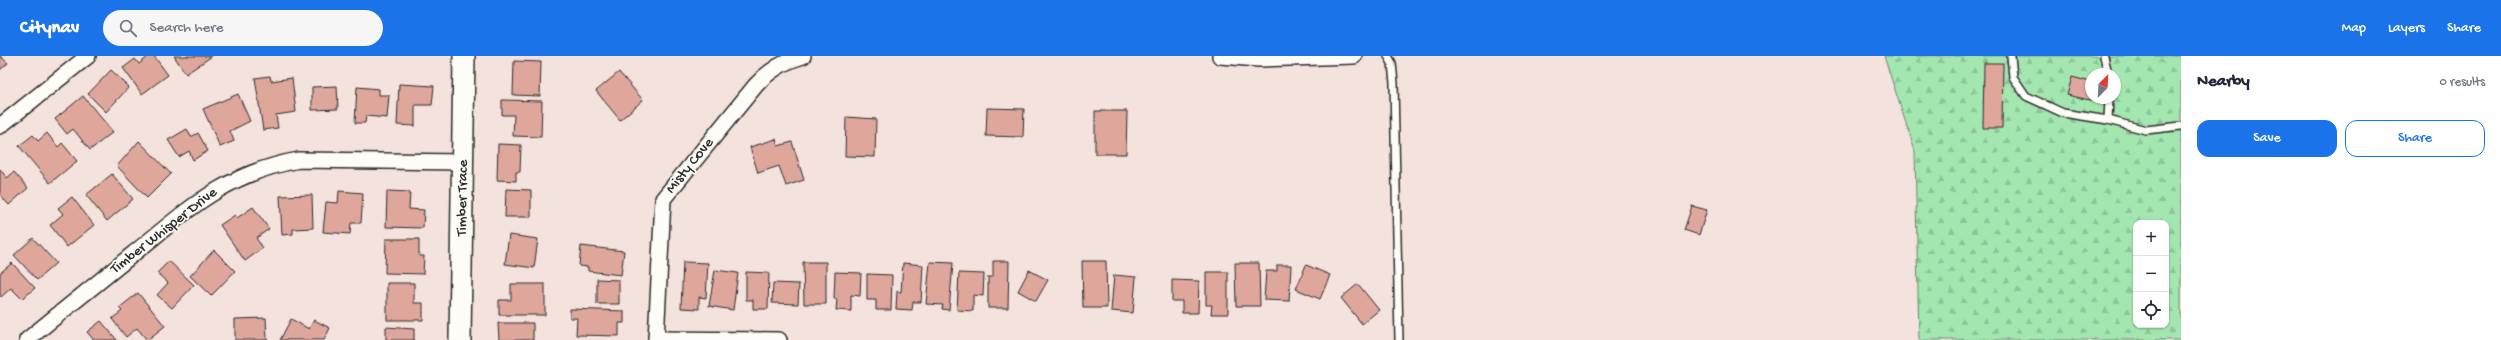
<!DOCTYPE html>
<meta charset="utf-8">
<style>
:root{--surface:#fff;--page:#f6f6f7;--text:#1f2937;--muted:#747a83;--line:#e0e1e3;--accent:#1a73e8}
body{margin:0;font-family:"Gochi Hand",sans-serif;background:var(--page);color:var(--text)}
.controls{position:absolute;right:12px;bottom:12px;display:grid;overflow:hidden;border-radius:8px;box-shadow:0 1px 3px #0004}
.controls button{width:36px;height:36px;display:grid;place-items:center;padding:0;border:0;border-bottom:1px solid var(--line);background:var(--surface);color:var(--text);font:20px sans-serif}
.compass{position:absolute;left:2085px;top:12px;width:36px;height:36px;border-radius:50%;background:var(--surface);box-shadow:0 1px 3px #0004;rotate:24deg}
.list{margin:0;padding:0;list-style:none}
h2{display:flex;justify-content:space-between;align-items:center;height:52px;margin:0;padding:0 16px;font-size:17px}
h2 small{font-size:13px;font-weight:400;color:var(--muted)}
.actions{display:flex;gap:8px;padding:12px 16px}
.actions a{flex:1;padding:9px 0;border:1px solid var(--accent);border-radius:12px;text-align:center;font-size:14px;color:var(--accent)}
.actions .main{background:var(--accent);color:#fff}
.icon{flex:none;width:22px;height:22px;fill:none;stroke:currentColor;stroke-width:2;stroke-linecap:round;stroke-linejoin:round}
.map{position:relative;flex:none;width:2181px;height:284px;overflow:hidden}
header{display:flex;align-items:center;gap:24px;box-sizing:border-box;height:56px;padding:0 20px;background:var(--accent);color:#fff}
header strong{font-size:19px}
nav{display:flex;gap:22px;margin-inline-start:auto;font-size:14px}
.search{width:280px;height:36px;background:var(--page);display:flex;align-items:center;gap:10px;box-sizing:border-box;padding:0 14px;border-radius:22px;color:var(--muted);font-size:15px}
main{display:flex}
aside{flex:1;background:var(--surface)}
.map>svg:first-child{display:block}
.forest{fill:url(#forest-firs);stroke:#67886e;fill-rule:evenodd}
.building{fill:#dfa69c;stroke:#2b2b2b}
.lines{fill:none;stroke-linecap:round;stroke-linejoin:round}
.lane-casing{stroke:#2b2b2b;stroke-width:10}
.street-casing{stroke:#2b2b2b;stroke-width:18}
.secondary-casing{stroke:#2b2b2b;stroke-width:24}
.lane{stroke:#fdfcf7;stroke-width:7}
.street{stroke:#fdfcf7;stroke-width:15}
.secondary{stroke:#fdfcf7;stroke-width:21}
.labels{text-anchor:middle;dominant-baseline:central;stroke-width:3.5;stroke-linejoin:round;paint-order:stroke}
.street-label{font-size:15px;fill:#2b2b2b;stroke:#fdfcf7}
</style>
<header>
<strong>Citynav</strong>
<div class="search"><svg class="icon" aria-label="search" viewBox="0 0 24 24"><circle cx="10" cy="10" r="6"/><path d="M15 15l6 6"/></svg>Search here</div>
<nav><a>Map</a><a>Layers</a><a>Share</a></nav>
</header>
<main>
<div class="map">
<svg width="2181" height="284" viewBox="0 0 2181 284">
<defs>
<pattern id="forest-firs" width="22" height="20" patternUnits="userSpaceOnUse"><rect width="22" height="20" fill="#a3e6b0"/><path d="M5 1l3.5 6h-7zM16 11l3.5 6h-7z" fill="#8cc598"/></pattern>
</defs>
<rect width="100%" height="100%" fill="#f4e2dc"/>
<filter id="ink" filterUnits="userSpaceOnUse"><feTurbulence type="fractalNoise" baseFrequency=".025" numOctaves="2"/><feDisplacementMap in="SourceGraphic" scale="8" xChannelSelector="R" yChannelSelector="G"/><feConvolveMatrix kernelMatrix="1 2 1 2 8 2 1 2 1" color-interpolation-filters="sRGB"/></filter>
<g filter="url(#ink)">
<path class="forest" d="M1884,0H2181V284H1919L1915,95ZM2091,18H2115V42H2091ZM2136,167H2166V269H2136Z"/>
<g class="building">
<path d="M0,0L8,7L0,14Z"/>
<path d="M149,0H154L168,19L142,38L123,12L135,3L139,8Z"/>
<path d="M174,0H212L186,18Z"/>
<path d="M514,5L541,6L540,40L513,39Z"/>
<path d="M1984,7H2003L2002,72H1983Z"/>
<path d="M111,14L129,31L106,56L88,38Z"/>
<path d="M619,16L643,44L620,64L596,35Z"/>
<path d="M270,20L271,25L292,22L296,56L276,59L278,72L263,74L255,22Z"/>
<path d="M2072,21L2091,26V42H2094V45L2067,39Z"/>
<path d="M399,28L434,30L432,49H415V70L397,69Z"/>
<path d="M337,30L338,53L312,54V31Z"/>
<path d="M357,31L379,33V39H389L387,62L366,60L365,67H355Z"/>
<path d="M238,38L250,65L230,75L234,85L220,91L203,53Z"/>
<path d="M83,40L113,76L90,94L73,73L67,78L55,63Z"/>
<path d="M502,44L542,45L541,81L513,80L514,59H502Z"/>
<path d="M987,52L1024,53L1023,81L986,80Z"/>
<path d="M1095,55H1127L1126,98H1095Z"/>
<path d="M846,61L876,63L875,101L845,100Z"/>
<path d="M187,73L191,81L198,77L208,95L193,104L189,95L179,101L168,84Z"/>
<path d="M47,77L58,91L62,87L77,105L50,127L19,90L33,79L38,85Z"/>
<path d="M776,83L778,90L792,86L804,124L786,130L779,110L758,117L750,91Z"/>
<path d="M139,85L171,118L147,142L117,110Z"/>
<path d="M498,88L521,89L520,116H516V125L497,124Z"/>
<path d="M0,113L7,122L14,116L28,132L9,149L0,139Z"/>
<path d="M112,118L133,143L107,165L86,139Z"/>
<path d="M506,133L531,134V161H505Z"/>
<path d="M339,135L363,137L361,167H351L350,178L323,176L326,146L338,147Z"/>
<path d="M387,135L410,136L409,153L424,154L423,172L386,171Z"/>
<path d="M312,139L313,172L293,173V178L282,179L280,140Z"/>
<path d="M72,141L94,169L67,191L50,169L63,158L58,152Z"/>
<path d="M1692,150L1707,154L1699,179L1684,174Z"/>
<path d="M253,151L269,173L256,182L263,192L245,205L220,169L235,159L237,162Z"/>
<path d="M509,179L538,183L534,212L505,208Z"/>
<path d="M33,182L56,207L37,224L14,199Z"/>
<path d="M386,183H419V200H424L423,218L385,217Z"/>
<path d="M581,190L624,195L621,219L588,215V211L579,210Z"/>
<path d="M214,194L235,215L211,240L190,220Z"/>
<path d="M169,205L194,229L172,252L157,239L168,227L157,217Z"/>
<path d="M993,205H1009L1008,252H988V221H993Z"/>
<path d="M1082,205H1106L1107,252H1083Z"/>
<path d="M683,206L708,207L706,242L699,241V253L681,252Z"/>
<path d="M803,206H826V248H804Z"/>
<path d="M930,206L953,207L949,254L942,253L943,249L926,248Z"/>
<path d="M12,207L35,232L22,243L11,232L1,241L0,239V217Z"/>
<path d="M903,207L923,209L921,246H913L912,254L896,253L897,235L901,236Z"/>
<path d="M1235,207H1259L1260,250H1236Z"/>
<path d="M1277,209H1291L1289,245L1264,244L1266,215H1277Z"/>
<path d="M1306,209L1330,219L1320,243L1296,233Z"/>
<path d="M715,214L738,217L733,254L709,250Z"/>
<path d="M1029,214L1048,224L1036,245L1018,235Z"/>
<path d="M746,216L769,217L768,253H753V244H746Z"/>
<path d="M835,216L861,217L860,240L851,239V255L836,254L837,243H834Z"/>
<path d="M1206,216H1228V258H1211L1212,249H1206Z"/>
<path d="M959,217L984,218L983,240L973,239V255L957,254Z"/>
<path d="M867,218L892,219L891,254H876V244H867Z"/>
<path d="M1114,219L1136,221L1133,257L1111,255Z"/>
<path d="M597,223L619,224V248H597Z"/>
<path d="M1172,224L1199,225L1198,257H1182V245H1172Z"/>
<path d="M387,227H414V247H423V264H387Z"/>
<path d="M773,227L799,228L798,248L772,247Z"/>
<path d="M511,228H545V259H499V244H511Z"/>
<path d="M1358,228L1379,254L1362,268L1341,242Z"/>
<path d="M138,237L165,270L147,284L137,272L126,281L112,263L122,255L119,252Z"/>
<path d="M570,253L624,255V267H619V280L576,279L577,262H570Z"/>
<path d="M266,262L267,284H235V263Z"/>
<path d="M291,263L309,273L314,264L330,272L324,284H280Z"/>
<path d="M101,265L117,284H94L87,276Z"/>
<path d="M498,267H533V284H499Z"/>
<path d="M386,271L414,273V284H386Z"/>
</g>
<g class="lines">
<defs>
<g id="lane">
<path d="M1388,0L1392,7L1394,27L1399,284"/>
<path d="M2011,0L2013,21L2026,40L2063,57L2108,64L2146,74L2181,70"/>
<path d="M2104,0L2108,18"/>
<path d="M2108,64L2109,42"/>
</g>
<g id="street">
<path d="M1220,0L1259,3L1354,0"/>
<path d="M0,70L88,0"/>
<path d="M656,283L779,284"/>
<path d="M27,284C62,255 98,227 133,198C189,153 226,117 299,104L464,106"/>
<path d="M656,284L663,143L756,29C770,14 783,6 803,0"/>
</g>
<path id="secondary" d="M460,284L464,0"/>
</defs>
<use href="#lane" class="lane-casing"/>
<use href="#street" class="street-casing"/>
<use href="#secondary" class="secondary-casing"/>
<use href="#lane" class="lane"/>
<use href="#street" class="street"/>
<use href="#secondary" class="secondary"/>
</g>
</g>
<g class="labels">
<g class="street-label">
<text transform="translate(690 110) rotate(-51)">Misty Cove</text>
<text transform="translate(463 142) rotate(-89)">Timber Trace</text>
<text transform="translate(164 175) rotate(-38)">Timber Whisper Drive</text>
</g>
</g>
</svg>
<div class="controls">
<button>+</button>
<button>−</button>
<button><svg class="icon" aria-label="locate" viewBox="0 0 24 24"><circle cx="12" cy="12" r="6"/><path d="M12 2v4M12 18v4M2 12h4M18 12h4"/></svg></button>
</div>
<svg class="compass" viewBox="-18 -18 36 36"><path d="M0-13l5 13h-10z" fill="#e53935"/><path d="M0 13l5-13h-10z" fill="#747a83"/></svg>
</div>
<aside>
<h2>Nearby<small>0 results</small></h2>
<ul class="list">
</ul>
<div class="actions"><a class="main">Save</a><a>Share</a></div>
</aside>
</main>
